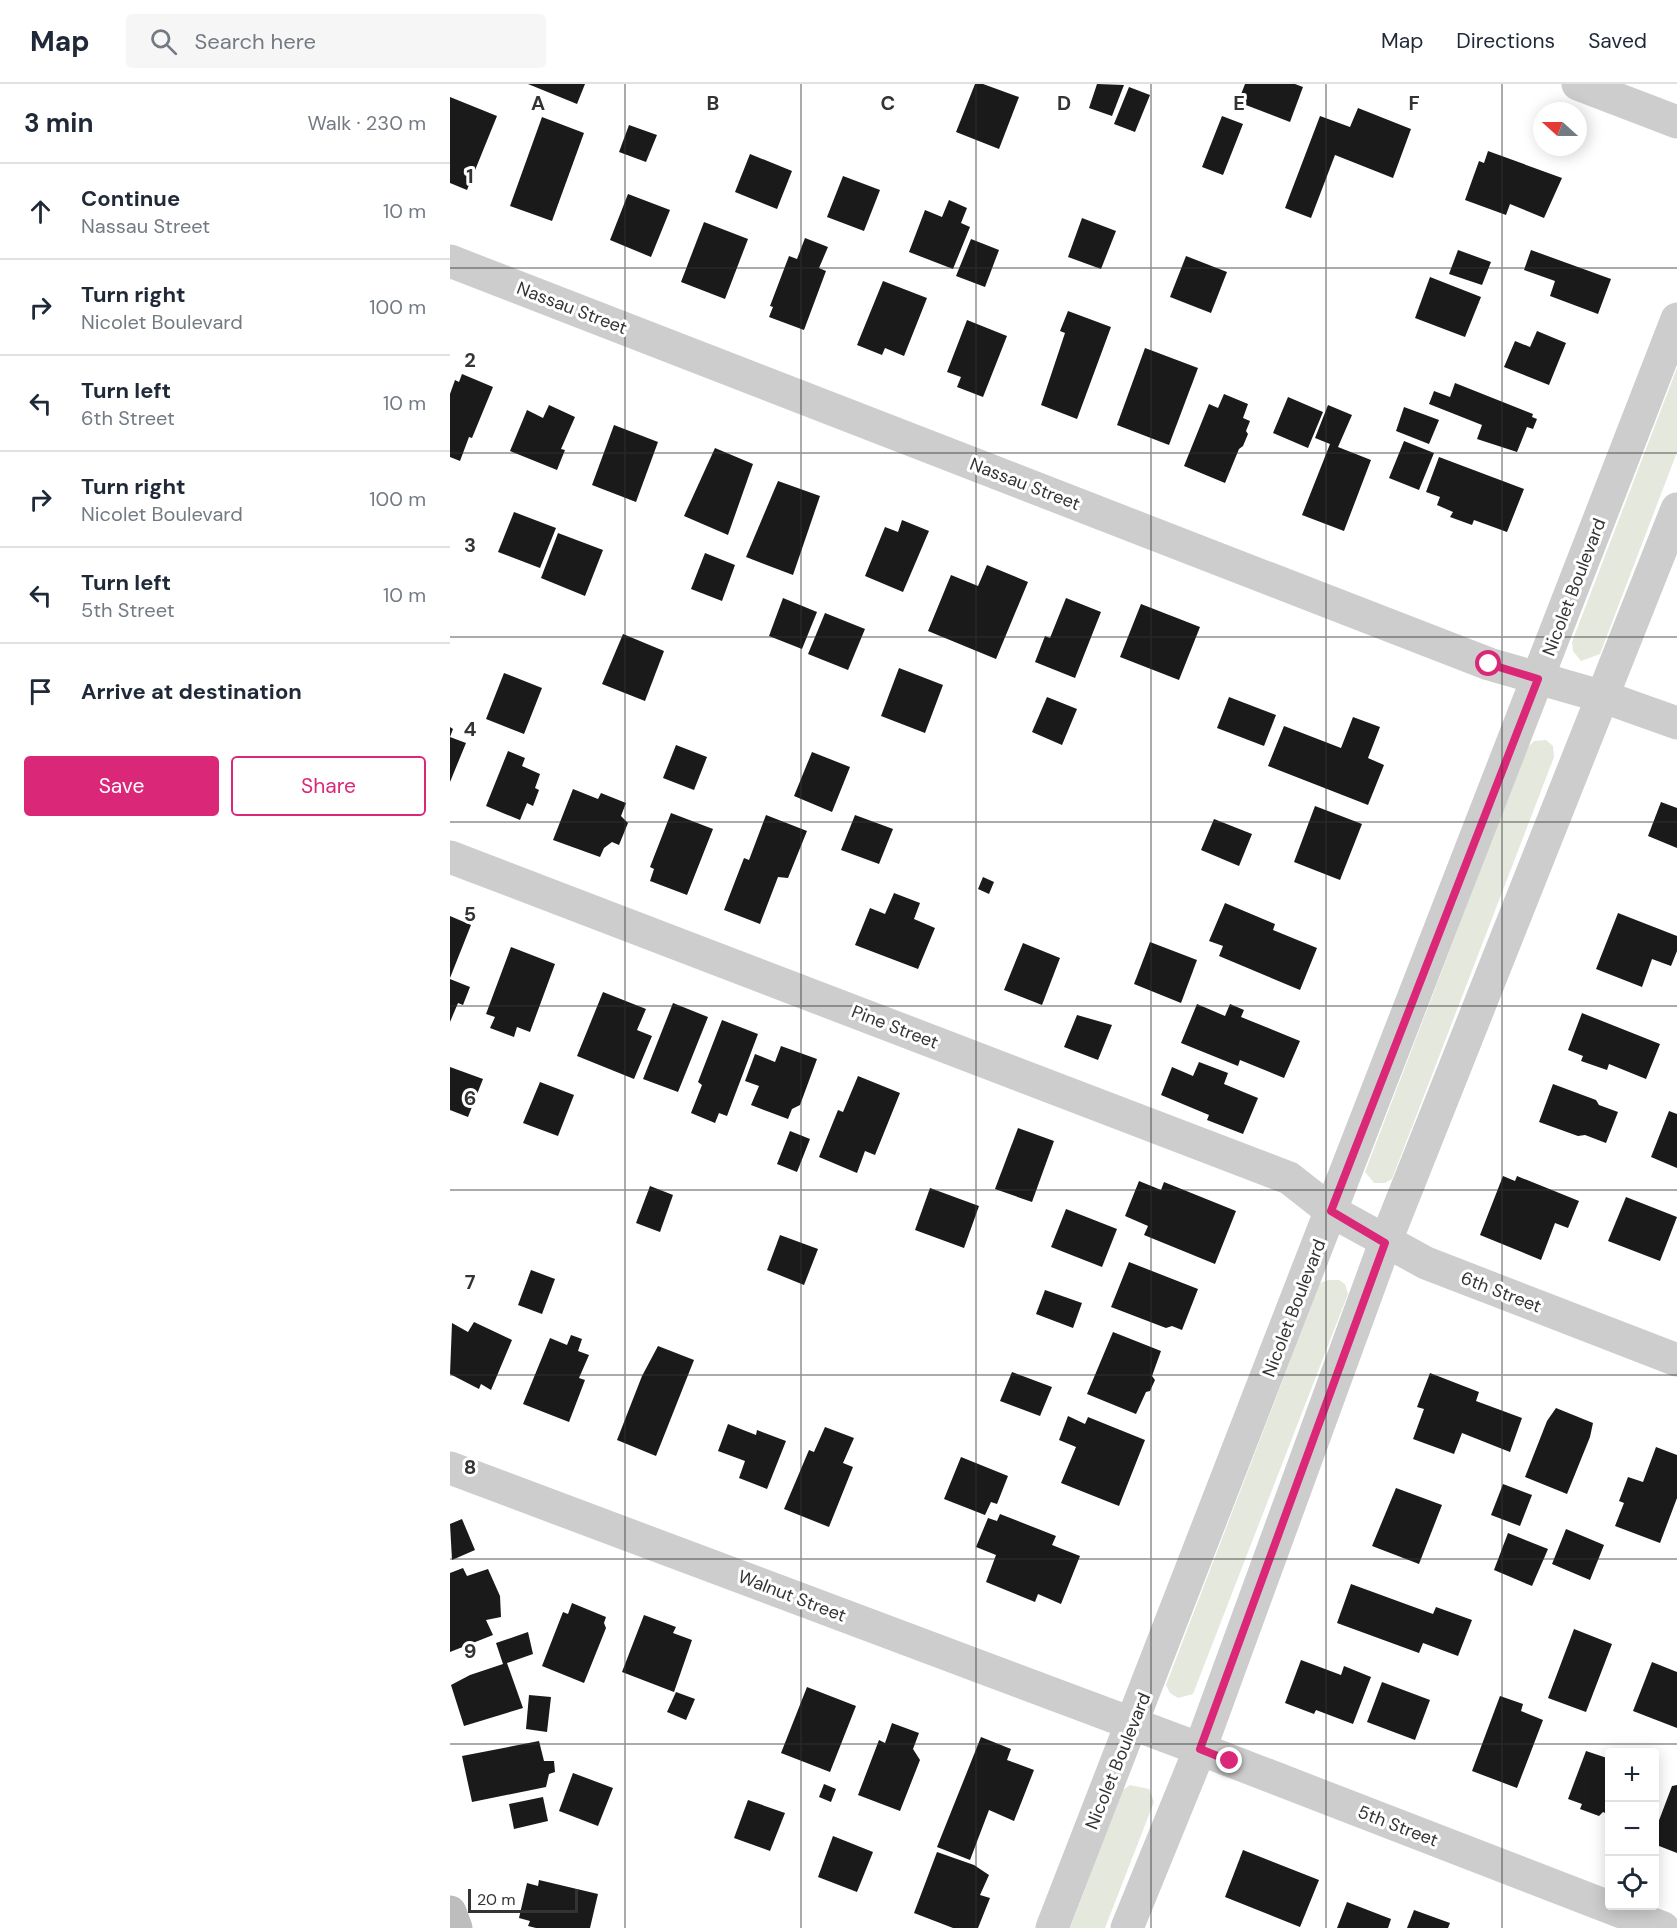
<!DOCTYPE html>
<meta charset="utf-8">
<style>
:root{--surface:#fff;--page:#f6f6f7;--text:#1f2937;--muted:#747a83;--line:#e0e1e3;--accent:#db2777}
body{margin:0;font-family:"DM Sans",sans-serif;background:var(--page);color:var(--text)}
.controls{position:absolute;right:18px;bottom:18px;display:grid;overflow:hidden;border-radius:6px;box-shadow:0 3px 15px #0003}
.controls button{width:54px;height:54px;display:grid;place-items:center;padding:0;border:0;border-bottom:2px solid var(--line);background:var(--surface);color:var(--text);font:30px sans-serif}
.compass{position:absolute;left:1083px;top:18px;width:54px;height:54px;border-radius:50%;background:var(--surface);box-shadow:0 3px 15px #0003;rotate:291deg}
.scale{position:absolute;left:18px;bottom:15px;width:110px;box-sizing:border-box;padding-left:6px;border:3px solid #333;border-top:0;font-size:16px;line-height:21px;white-space:nowrap;color:#333;-webkit-text-stroke:4px #fff;paint-order:stroke}
.stop{position:absolute;width:18px;height:18px;margin:-14px;border:4px solid #db2777;border-radius:50%;background:#fff}
.stop.end{background:#db2777;border-color:#fff;box-shadow:0 2px 6px #0008}
.list{margin:0;padding:0;list-style:none}
h2{display:flex;justify-content:space-between;align-items:center;height:78px;margin:0;padding:0 24px;font-size:26px}
h2 small{font-size:20px;font-weight:400;color:var(--muted)}
.list li{display:grid;grid-template-columns:39px 1fr auto;gap:18px;align-items:center;box-sizing:border-box;height:96px;padding:0 24px;border-top:2px solid var(--line)}
.list b{display:block;font-size:22px;white-space:nowrap}
.list p{margin:0;font-size:20px;white-space:nowrap;color:var(--muted)}
.list em{font-size:20px;font-style:normal;color:var(--muted)}
.actions{display:flex;gap:12px;padding:18px 24px}
.actions a{flex:1;padding:14px 0;border:2px solid var(--accent);border-radius:6px;text-align:center;font-size:21px;color:var(--accent)}
.actions .main{background:var(--accent);color:#fff}
.icon{flex:none;width:33px;height:33px;fill:none;stroke:currentColor;stroke-width:2;stroke-linecap:round;stroke-linejoin:round}
.map{position:relative;flex:none;width:1227px;height:1844px;overflow:hidden}
header{display:flex;align-items:center;gap:36px;box-sizing:border-box;height:84px;padding:0 30px;background:var(--surface);border-bottom:2px solid var(--line)}
header strong{font-size:28px}
nav{display:flex;gap:33px;margin-inline-start:auto;font-size:21px}
.search{width:420px;height:54px;background:var(--page);display:flex;align-items:center;gap:15px;box-sizing:border-box;padding:0 21px;border-radius:6px;color:var(--muted);font-size:22px}
main{display:flex}
aside{flex:1;background:var(--surface)}
.map>svg:first-child{display:block}
.green{fill:#e4e8dd}
.building{fill:#1a1a1a}
.lines{fill:none;stroke-linecap:round;stroke-linejoin:round}
.minor{stroke:#cdcdcd;stroke-width:33}
.tertiary{stroke:#cdcdcd;stroke-width:33}
.secondary{stroke:#bdbdbd;stroke-width:33}
.route{stroke:#db2777;stroke-width:8}
.grid{fill:none;stroke:#333;stroke-width:1.5;stroke-opacity:0.55}
.labels{text-anchor:middle;dominant-baseline:central;stroke-width:6;stroke-linejoin:round;paint-order:stroke}
.street-label{font-size:18px;fill:#333;stroke:#fff}
.grid-label{font-size:20px;text-anchor:middle;font-weight:bold;fill:#333;stroke:#fff;stroke-width:6;stroke-linejoin:round;paint-order:stroke}
</style>
<header>
<strong>Map</strong>
<div class="search"><svg class="icon" aria-label="search" viewBox="0 0 24 24"><circle cx="10" cy="10" r="6"/><path d="M15 15l6 6"/></svg>Search here</div>
<nav><a>Map</a><a>Directions</a><a>Saved</a></nav>
</header>
<main>
<aside>
<h2>3 min<small>Walk · 230 m</small></h2>
<ul class="list">
<li><svg class="icon" aria-label="ahead" viewBox="0 0 24 24"><path d="M12 20V5M6 11l6-6 6 6"/></svg><div><b>Continue</b><p>Nassau Street</p></div><em>10 m</em></li>
<li><svg class="icon" aria-label="right" viewBox="0 0 24 24"><path d="M7 20v-9h11M14 6l5 5-5 5"/></svg><div><b>Turn right</b><p>Nicolet Boulevard</p></div><em>100 m</em></li>
<li><svg class="icon" aria-label="left" viewBox="0 0 24 24"><path d="M17 20v-9H6M10 6l-5 5 5 5"/></svg><div><b>Turn left</b><p>6th Street</p></div><em>10 m</em></li>
<li><svg class="icon" aria-label="right" viewBox="0 0 24 24"><path d="M7 20v-9h11M14 6l5 5-5 5"/></svg><div><b>Turn right</b><p>Nicolet Boulevard</p></div><em>100 m</em></li>
<li><svg class="icon" aria-label="left" viewBox="0 0 24 24"><path d="M17 20v-9H6M10 6l-5 5 5 5"/></svg><div><b>Turn left</b><p>5th Street</p></div><em>10 m</em></li>
<li><svg class="icon" aria-label="arrive" viewBox="0 0 24 24"><path d="M6 21V4h12l-3 4 3 4H6"/></svg><div><b>Arrive at destination</b></div></li>
</ul>
<div class="actions"><a class="main">Save</a><a>Share</a></div>
</aside>
<div class="map">
<svg width="1227" height="1844" viewBox="0 0 1227 1844">
<rect width="100%" height="100%" fill="#fff"/>
<g class="green">
<path d="M1227,284V368L1150,570L1131,577L1123,567L1122,558Z"/>
<path d="M1096,656L1103,662L1104,673L942,1095L935,1099H924L915,1088L1077,664L1084,657Z"/>
<path d="M878,1196H889L895,1200L898,1210L743,1610L728,1614L720,1609L716,1601L870,1199Z"/>
<path d="M680,1701L699,1705L704,1718L655,1844H620L673,1706Z"/>
</g>
<g class="building">
<path d="M78,0H135L127,20Z"/>
<path d="M525,0H533L569,13L549,65L506,48Z"/>
<path d="M647,0L674,1L662,32L639,24Z"/>
<path d="M795,0H845L853,3L840,38L788,18Z"/>
<path d="M679,3L700,11L685,48L664,40Z"/>
<path d="M0,13L47,32L17,106L0,99Z"/>
<path d="M908,24L961,45L943,94L885,71L861,134L835,124L870,32L900,43Z"/>
<path d="M772,32L793,40L773,91L752,83Z"/>
<path d="M92,33L134,49L102,137L60,122Z"/>
<path d="M179,41L207,51L196,78L169,68Z"/>
<path d="M1038,67L1112,94L1094,134L1060,120L1056,131L1015,116L1029,77L1034,79Z"/>
<path d="M300,70L342,87L327,125L285,108Z"/>
<path d="M393,92L430,106L414,147L377,133Z"/>
<path d="M178,110L220,126L201,173L160,156Z"/>
<path d="M499,116L517,124L511,139L520,143L503,185L459,168L475,126L492,133Z"/>
<path d="M632,134L666,147L651,185L618,173Z"/>
<path d="M254,138L298,155L275,215L231,198Z"/>
<path d="M355,154L378,163L369,184L376,187L354,246L319,233L323,223L320,222L339,172L347,175Z"/>
<path d="M521,155L549,166L535,203L506,192Z"/>
<path d="M1008,166L1041,178L1032,201L999,190Z"/>
<path d="M1081,166L1161,195L1148,230L1100,212L1105,197L1074,186Z"/>
<path d="M736,172L777,188L761,229L720,213Z"/>
<path d="M980,193L1031,213L1015,253L965,234Z"/>
<path d="M433,197L477,214L454,272L435,264L432,271L407,261Z"/>
<path d="M618,227L661,243L627,335L591,321L615,249L610,247Z"/>
<path d="M517,236L557,252L533,313L507,303L511,293L497,288Z"/>
<path d="M1087,247L1116,259L1099,301L1054,283L1065,257L1080,263Z"/>
<path d="M695,264L748,284L719,361L667,341Z"/>
<path d="M12,290L43,303L22,354L19,353L10,377L0,373V310L5,296L9,298Z"/>
<path d="M1005,299L1083,330L1082,333L1087,335L1083,345L1077,343L1067,368L1027,355L1032,341L979,320L984,307L1000,313Z"/>
<path d="M774,310L798,320L793,334L800,337L796,347L798,350L793,362L789,365L775,399L734,382L759,320L768,324Z"/>
<path d="M838,313L873,328L858,364L823,349Z"/>
<path d="M99,321L125,333L111,365L115,366L107,386L60,367L77,326L93,334Z"/>
<path d="M878,321L902,331L888,363L921,376L894,447L852,431L880,360L865,354Z"/>
<path d="M954,323L989,336L979,360L946,347Z"/>
<path d="M164,341L208,358L186,418L142,401Z"/>
<path d="M954,357L984,369L969,406L939,394Z"/>
<path d="M265,364L303,380L278,451L234,432Z"/>
<path d="M989,373L1074,405L1057,448L1024,436L1022,441L1000,433L1003,428L987,421L990,413L976,408Z"/>
<path d="M328,397L370,412L343,491L296,473Z"/>
<path d="M64,428L106,444L90,484L48,468Z"/>
<path d="M452,436L479,447L453,508L415,492L435,443L448,448Z"/>
<path d="M108,449L153,466L135,512L91,494Z"/>
<path d="M255,469L285,481L272,517L241,505Z"/>
<path d="M537,481L578,498L546,575L478,547L501,491L528,502Z"/>
<path d="M333,514L367,528L352,565L319,552Z"/>
<path d="M616,514L651,528L625,594L585,578L595,552L600,554Z"/>
<path d="M691,520L750,543L729,596L670,573Z"/>
<path d="M375,529L415,545L398,586L358,570Z"/>
<path d="M173,550L214,567L195,617L152,600Z"/>
<path d="M449,584L493,601L475,649L431,632Z"/>
<path d="M54,589L92,604L74,650L36,635Z"/>
<path d="M597,613L627,625L612,661L582,648Z"/>
<path d="M779,613L826,631L814,662L767,644Z"/>
<path d="M903,633L930,643L918,674L934,681L918,721L818,682L834,642L891,664Z"/>
<path d="M0,643L3,645L0,653L16,659L0,698Z"/>
<path d="M226,661L257,673L244,706L213,694Z"/>
<path d="M58,667L75,674L72,682L90,690L85,704L89,706L83,722L77,719L70,736L36,722Z"/>
<path d="M362,668L400,683L382,728L344,712Z"/>
<path d="M123,705L148,715L151,709L176,719L171,732L178,739L169,761L162,758L154,764L150,773L103,756Z"/>
<path d="M1211,718L1227,724V764L1198,752Z"/>
<path d="M865,722L912,740L890,796L844,778Z"/>
<path d="M221,729L263,745L237,811L200,797L204,785L200,783Z"/>
<path d="M316,731L357,747L338,794L328,793L310,840L274,826L294,774L299,776Z"/>
<path d="M405,731L443,745L429,780L391,766Z"/>
<path d="M764,735L802,750L789,782L751,766Z"/>
<path d="M533,793L544,798L539,810L528,805Z"/>
<path d="M444,809L470,819L464,835L485,844L468,885L405,861L420,824L435,830Z"/>
<path d="M775,819L825,840L823,846L867,864L850,906L769,872L773,862L759,857Z"/>
<path d="M1168,829L1227,852V867L1221,882L1202,875L1192,903L1146,885Z"/>
<path d="M0,832L21,841L0,894Z"/>
<path d="M700,858L747,876L731,919L684,900Z"/>
<path d="M573,859L610,874L592,921L554,906Z"/>
<path d="M61,863L105,880L80,948L67,943L64,953L40,944L45,933L36,930Z"/>
<path d="M0,895L20,903L13,921L8,919L0,938Z"/>
<path d="M153,908L196,925L187,946L202,952L184,995L127,972Z"/>
<path d="M223,919L258,933L228,1008L193,995Z"/>
<path d="M747,920L775,932L780,920L794,926L791,933L850,957L834,994L790,976L788,982L731,959Z"/>
<path d="M1132,929L1210,960L1196,995L1159,980L1157,986L1131,977L1133,972L1118,966Z"/>
<path d="M627,931L662,941L648,976L614,963Z"/>
<path d="M272,936L308,950L277,1032L269,1029L265,1039L241,1029L252,1001L248,998Z"/>
<path d="M331,962L367,975L350,1021L342,1025L338,1035L301,1021L309,1002L295,997L305,970L325,978Z"/>
<path d="M749,978L778,989L774,1000L808,1014L793,1050L757,1036L759,1031L711,1011L722,983L743,992Z"/>
<path d="M0,983L33,995L18,1033L0,1026Z"/>
<path d="M408,992L450,1009L425,1071L415,1067L407,1089L369,1073L388,1026L393,1028Z"/>
<path d="M90,998L124,1011L108,1052L73,1039Z"/>
<path d="M1103,1000L1146,1016L1149,1021L1168,1028L1156,1059L1135,1051L1128,1052L1089,1038Z"/>
<path d="M1219,1027L1227,1030V1084L1201,1073Z"/>
<path d="M568,1044L604,1057L582,1118L545,1105Z"/>
<path d="M340,1047L360,1055L347,1088L327,1080Z"/>
<path d="M1053,1092L1065,1097L1067,1092L1129,1117L1118,1144L1105,1139L1091,1176L1030,1151Z"/>
<path d="M689,1097L711,1106L714,1098L786,1127L765,1180L694,1151L698,1142L675,1132Z"/>
<path d="M200,1102L223,1111L210,1148L186,1139Z"/>
<path d="M480,1104L529,1122L514,1164L465,1146Z"/>
<path d="M1176,1113L1227,1133L1210,1177L1158,1157Z"/>
<path d="M616,1125L667,1145L652,1183L601,1163Z"/>
<path d="M330,1151L368,1165L354,1201L317,1186Z"/>
<path d="M679,1178L748,1205L732,1246L722,1242L716,1244L661,1223Z"/>
<path d="M81,1186L105,1195L92,1230L68,1221Z"/>
<path d="M595,1206L632,1219L623,1244L586,1230Z"/>
<path d="M24,1238L62,1256L41,1306L31,1300L29,1305L0,1290L2,1239L18,1248Z"/>
<path d="M663,1248L711,1267L702,1292L705,1296L700,1307L696,1308L686,1330L637,1310Z"/>
<path d="M121,1251L132,1255L128,1267L139,1271L129,1294L135,1296L119,1338L73,1320L100,1254L117,1261Z"/>
<path d="M208,1262L244,1276L206,1372L167,1356L192,1292Z"/>
<path d="M562,1288L602,1303L590,1332L550,1317Z"/>
<path d="M980,1289L1029,1308L1026,1317L1072,1334L1060,1368L1012,1349L1004,1370L963,1355L974,1325L967,1323Z"/>
<path d="M1106,1324L1143,1339L1140,1353L1117,1410L1075,1393L1097,1337Z"/>
<path d="M618,1332L635,1340L638,1333L695,1356L669,1422L611,1399L626,1363L609,1356Z"/>
<path d="M278,1340L306,1351L307,1346L336,1357L317,1405L289,1394L295,1377L268,1367Z"/>
<path d="M375,1343L404,1354L393,1379L403,1383L379,1443L334,1425L359,1366L364,1368Z"/>
<path d="M1206,1363L1227,1371V1414L1210,1459L1165,1442L1174,1419L1169,1417L1178,1393L1193,1398Z"/>
<path d="M511,1373L558,1392L547,1420L541,1418L535,1431L494,1415Z"/>
<path d="M1053,1400L1082,1411L1070,1442L1041,1431Z"/>
<path d="M946,1404L992,1421L969,1480L922,1462Z"/>
<path d="M550,1430L606,1452L602,1461L630,1472L611,1520L588,1510L585,1518L536,1498L546,1471L526,1463L538,1434L547,1437Z"/>
<path d="M12,1435L25,1466L2,1476L0,1440Z"/>
<path d="M1116,1445L1154,1461L1140,1496L1102,1480Z"/>
<path d="M1058,1449L1098,1465L1082,1502L1044,1486Z"/>
<path d="M13,1484L17,1492L38,1485L50,1512L51,1533L36,1536L43,1551L0,1568V1489Z"/>
<path d="M901,1500L983,1530L986,1523L1022,1536L1008,1572L973,1559L969,1569L887,1539Z"/>
<path d="M122,1519L156,1533L154,1539L156,1544L134,1599L92,1582L113,1528L118,1530Z"/>
<path d="M194,1531L226,1543L223,1549L242,1556L224,1608L172,1588Z"/>
<path d="M1124,1545L1162,1560L1136,1628L1098,1614Z"/>
<path d="M78,1548L83,1570L57,1579L73,1624L14,1642L1,1601L20,1591L53,1580L46,1559Z"/>
<path d="M851,1576L891,1591L894,1582L921,1593L903,1640L866,1626L864,1630L835,1619Z"/>
<path d="M1202,1578L1227,1588V1644L1183,1627Z"/>
<path d="M932,1598L980,1616L965,1656L917,1638Z"/>
<path d="M357,1603L406,1622L380,1688L331,1669Z"/>
<path d="M226,1608L245,1615L236,1636L217,1628Z"/>
<path d="M79,1611L101,1613L97,1648L76,1645Z"/>
<path d="M1050,1612L1073,1620L1071,1627L1093,1636L1067,1704L1022,1687Z"/>
<path d="M442,1639L469,1649L463,1665L470,1676L450,1727L408,1711L429,1656L435,1659Z"/>
<path d="M531,1653L561,1665L557,1676L584,1686L564,1737L539,1726L520,1776L487,1763Z"/>
<path d="M89,1657L94,1677H104L105,1688L99,1690L96,1703L22,1718L12,1672Z"/>
<path d="M1136,1667L1160,1675V1731L1153,1728L1149,1732L1130,1725L1132,1720L1118,1715Z"/>
<path d="M123,1689L163,1704L148,1742L109,1727Z"/>
<path d="M374,1700L386,1705L381,1718L369,1713Z"/>
<path d="M1227,1701V1769L1204,1760L1208,1748L1205,1747L1222,1702Z"/>
<path d="M93,1713L98,1737L64,1745L59,1720Z"/>
<path d="M298,1716L335,1729L320,1767L284,1754Z"/>
<path d="M383,1752L423,1768L407,1808L368,1793Z"/>
<path d="M793,1766L869,1796L850,1843L775,1813Z"/>
<path d="M487,1768L524,1781L539,1791L530,1811L540,1814L528,1844H503L464,1829Z"/>
<path d="M89,1796L148,1810L140,1844H86L78,1842L80,1837L69,1834L77,1799L88,1802Z"/>
<path d="M897,1818L941,1835L938,1844H887Z"/>
<path d="M964,1826L1000,1839L998,1844H957Z"/>
</g>
<g class="lines">
<g class="minor">
<path d="M1128,0L1227,38"/>
<path d="M0,177L1039,580L1154,613L1227,639"/>
<path d="M0,773L839,1094L881,1127L976,1179L1227,1276"/>
<path d="M0,1384L750,1665L1213,1844"/>
</g>
<g class="tertiary">
<path d="M602,1844L1227,235"/>
<path d="M677,1844L750,1665L935,1159L1227,425"/>
</g>
<path class="secondary" d="M0,1828L6,1844"/>
</g>
<g class="lines">
<path class="route" d="M780,1677L750,1665L935,1159L881,1127L1088,595L1039,580"/>
</g>
<path class="grid" d="M175,0V1844M351,0V1844M526,0V1844M701,0V1844M876,0V1844M1052,0V1844M0,184H1227M0,369H1227M0,553H1227M0,738H1227M0,922H1227M0,1106H1227M0,1291H1227M0,1475H1227M0,1660H1227"/>
<g class="labels">
<g class="street-label">
<text transform="translate(122 224) rotate(21)">Nassau Street</text>
<text transform="translate(575 400) rotate(21)">Nassau Street</text>
<text transform="translate(1124 503) rotate(-69)">Nicolet Boulevard</text>
<text transform="translate(445 943) rotate(21)">Pine Street</text>
<text transform="translate(1051 1208) rotate(21)">6th Street</text>
<text transform="translate(844 1224) rotate(-69)">Nicolet Boulevard</text>
<text transform="translate(342 1512) rotate(21)">Walnut Street</text>
<text transform="translate(668 1677) rotate(-68)">Nicolet Boulevard</text>
<text transform="translate(948 1742) rotate(21)">5th Street</text>
</g>
</g>
<g class="grid-label">
<text x="88" y="26">A</text>
<text x="263" y="26">B</text>
<text x="438" y="26">C</text>
<text x="614" y="26">D</text>
<text x="789" y="26">E</text>
<text x="964" y="26">F</text>
<text x="20" y="99">1</text>
<text x="20" y="283">2</text>
<text x="20" y="468">3</text>
<text x="20" y="652">4</text>
<text x="20" y="837">5</text>
<text x="20" y="1021">6</text>
<text x="20" y="1205">7</text>
<text x="20" y="1390">8</text>
<text x="20" y="1574">9</text>
</g>
</svg>
<div class="controls">
<button>+</button>
<button>−</button>
<button><svg class="icon" aria-label="locate" viewBox="0 0 24 24"><circle cx="12" cy="12" r="6"/><path d="M12 2v4M12 18v4M2 12h4M18 12h4"/></svg></button>
</div>
<svg class="compass" viewBox="-18 -18 36 36"><path d="M0-13l5 13h-10z" fill="#e53935"/><path d="M0 13l5-13h-10z" fill="#747a83"/></svg>
<div class="scale">20 m</div>
<div class="stop" style="left:1039px;top:580px"></div>
<div class="stop end" style="left:780px;top:1677px"></div>
</div>
</main>
